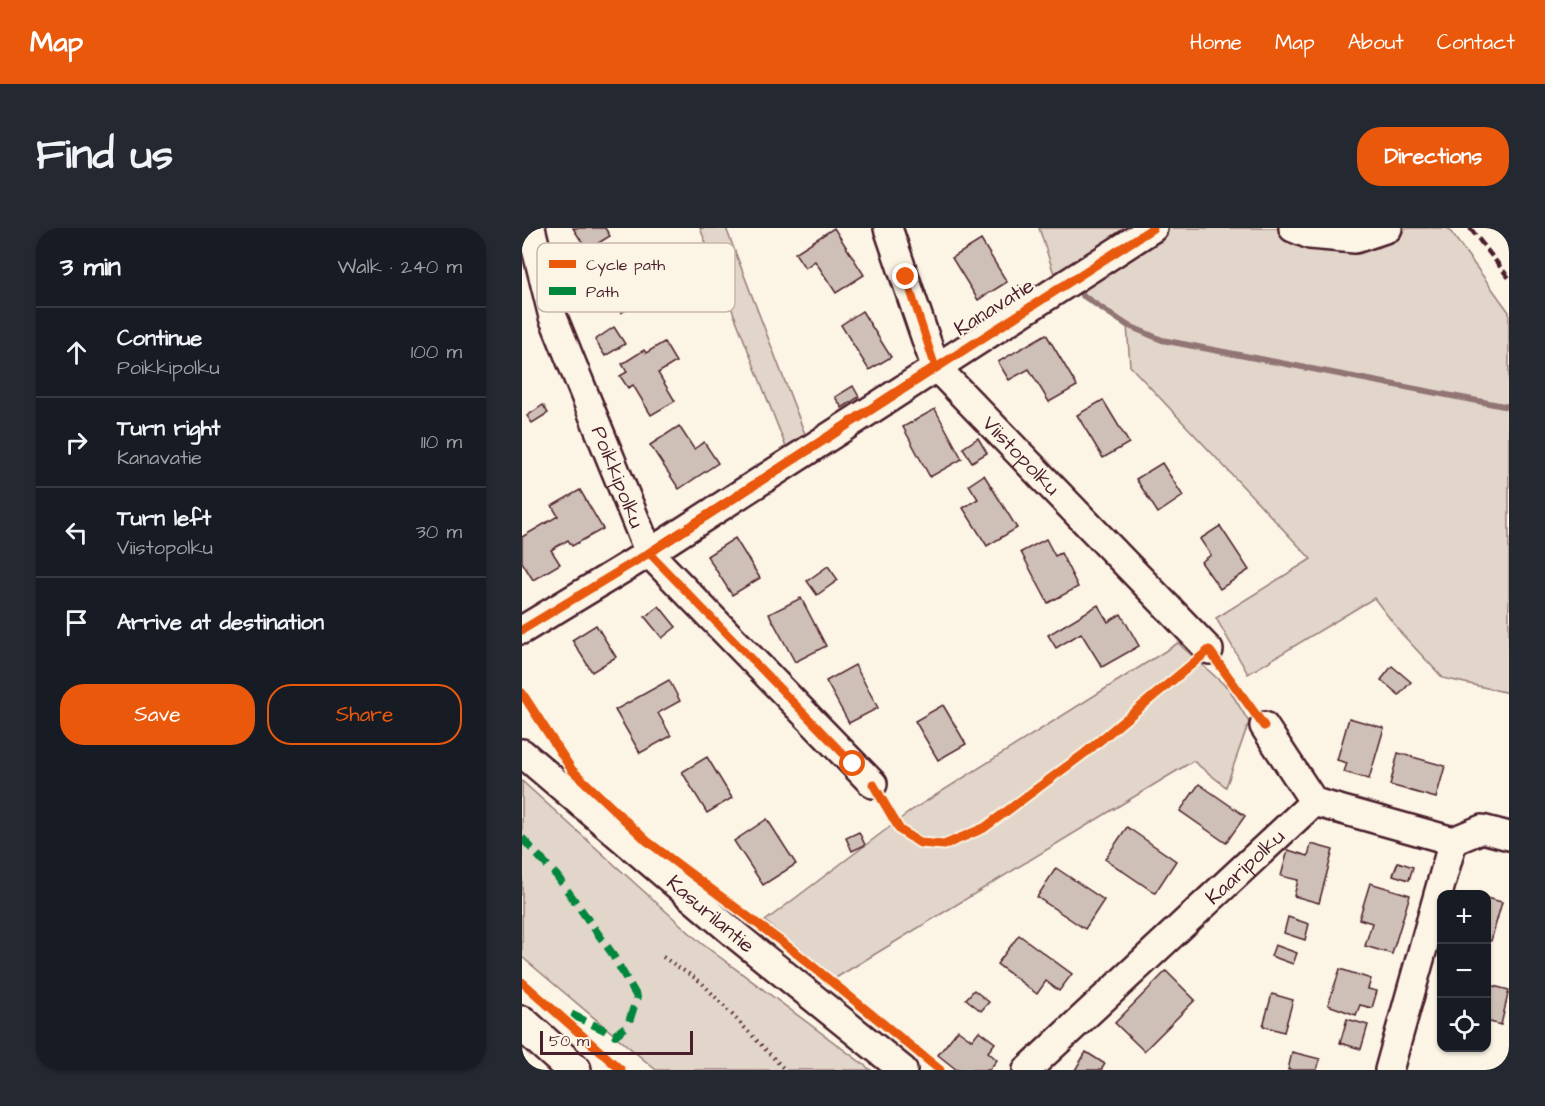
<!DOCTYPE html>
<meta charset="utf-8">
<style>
:root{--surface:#171b24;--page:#242831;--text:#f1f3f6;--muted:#9ea1a6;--line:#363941;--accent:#ea580c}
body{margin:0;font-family:"Architects Daughter",sans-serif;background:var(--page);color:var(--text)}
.controls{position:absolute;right:18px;bottom:18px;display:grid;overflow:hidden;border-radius:12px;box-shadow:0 2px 4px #0004}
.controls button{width:54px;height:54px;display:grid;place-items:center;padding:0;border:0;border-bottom:2px solid var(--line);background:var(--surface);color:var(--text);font:30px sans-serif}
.scale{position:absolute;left:18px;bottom:15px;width:153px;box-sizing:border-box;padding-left:6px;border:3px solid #4a1f2b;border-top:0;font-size:16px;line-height:21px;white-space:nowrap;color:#4a1f2b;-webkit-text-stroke:4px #fcf5e5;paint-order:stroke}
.stop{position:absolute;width:18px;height:18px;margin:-14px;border:4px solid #ea580c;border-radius:50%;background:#fff}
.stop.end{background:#ea580c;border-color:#fff;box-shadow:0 2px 6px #0008}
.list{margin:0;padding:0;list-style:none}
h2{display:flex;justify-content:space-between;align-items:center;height:78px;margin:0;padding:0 24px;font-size:26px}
h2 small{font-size:20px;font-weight:400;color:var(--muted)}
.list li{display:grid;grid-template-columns:39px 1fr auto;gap:18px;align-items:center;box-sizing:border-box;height:90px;padding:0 24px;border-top:2px solid var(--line)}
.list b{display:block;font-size:22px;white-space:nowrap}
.list p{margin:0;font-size:20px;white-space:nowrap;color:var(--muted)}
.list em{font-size:20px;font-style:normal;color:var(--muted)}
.actions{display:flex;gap:12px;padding:18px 24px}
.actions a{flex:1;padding:14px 0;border:2px solid var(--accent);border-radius:24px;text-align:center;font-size:21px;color:var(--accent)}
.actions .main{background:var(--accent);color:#fff}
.icon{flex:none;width:33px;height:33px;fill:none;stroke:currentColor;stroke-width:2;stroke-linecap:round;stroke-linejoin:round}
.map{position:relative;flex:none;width:987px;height:842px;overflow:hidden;border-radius:24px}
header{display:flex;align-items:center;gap:36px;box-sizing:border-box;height:84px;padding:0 30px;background:var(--accent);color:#fff}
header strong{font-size:28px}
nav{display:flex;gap:33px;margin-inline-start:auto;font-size:21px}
.intro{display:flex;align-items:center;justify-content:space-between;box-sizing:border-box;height:144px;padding:0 36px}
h1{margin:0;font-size:42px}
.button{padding:15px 27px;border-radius:24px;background:var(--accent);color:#fff;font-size:21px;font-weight:700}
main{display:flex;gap:36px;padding:0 36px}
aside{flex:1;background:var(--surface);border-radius:24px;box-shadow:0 2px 4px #0004}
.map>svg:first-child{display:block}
.green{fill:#e2d5ca;stroke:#967a7a;stroke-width:1.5}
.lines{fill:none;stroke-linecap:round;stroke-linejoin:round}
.stream{stroke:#917474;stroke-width:6}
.building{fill:#cfc0b7;stroke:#4a1f2b;stroke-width:1.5}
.minor-casing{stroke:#4a1f2b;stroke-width:32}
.major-casing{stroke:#4a1f2b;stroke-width:38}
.path{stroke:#4a1f2b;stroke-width:4;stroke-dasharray:1.5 4.5;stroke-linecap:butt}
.minor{stroke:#fcf5e5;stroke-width:27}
.major{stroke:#fcf5e5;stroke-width:33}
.rail{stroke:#4a1f2b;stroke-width:4.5;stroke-dasharray:9 4.5;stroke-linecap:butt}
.quiet{stroke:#00873e;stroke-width:8;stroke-dasharray:15 8;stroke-linecap:butt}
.cycleway-casing{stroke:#fcf5e5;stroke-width:13}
.cycleway{stroke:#e8590c;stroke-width:9}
.route{stroke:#ea580c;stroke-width:8}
.labels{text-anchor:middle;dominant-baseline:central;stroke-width:4.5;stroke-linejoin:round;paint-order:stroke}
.street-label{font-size:21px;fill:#4a1f2b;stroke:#fcf5e5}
.key{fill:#fcf5e5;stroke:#c7b5ad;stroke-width:1.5}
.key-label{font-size:16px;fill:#4a1f2b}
</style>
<header>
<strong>Map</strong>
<nav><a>Home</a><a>Map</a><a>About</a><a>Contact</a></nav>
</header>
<div class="intro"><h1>Find us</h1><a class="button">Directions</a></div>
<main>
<aside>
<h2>3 min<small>Walk · 240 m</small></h2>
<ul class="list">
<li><svg class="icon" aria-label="ahead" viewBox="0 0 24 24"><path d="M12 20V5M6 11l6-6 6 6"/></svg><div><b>Continue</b><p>Poikkipolku</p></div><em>100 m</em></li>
<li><svg class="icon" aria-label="right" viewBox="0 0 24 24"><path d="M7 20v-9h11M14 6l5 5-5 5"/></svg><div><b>Turn right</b><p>Kanavatie</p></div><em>110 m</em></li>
<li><svg class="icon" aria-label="left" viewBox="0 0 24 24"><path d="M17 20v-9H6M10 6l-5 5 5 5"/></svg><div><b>Turn left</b><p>Viistopolku</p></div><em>30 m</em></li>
<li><svg class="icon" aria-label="arrive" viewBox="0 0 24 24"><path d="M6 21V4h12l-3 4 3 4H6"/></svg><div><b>Arrive at destination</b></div></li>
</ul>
<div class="actions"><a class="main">Save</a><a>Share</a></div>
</aside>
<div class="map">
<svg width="987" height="842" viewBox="0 0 987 842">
<rect width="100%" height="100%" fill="#fcf5e5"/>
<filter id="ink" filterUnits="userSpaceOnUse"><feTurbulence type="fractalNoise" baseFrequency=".0167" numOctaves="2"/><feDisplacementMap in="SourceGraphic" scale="12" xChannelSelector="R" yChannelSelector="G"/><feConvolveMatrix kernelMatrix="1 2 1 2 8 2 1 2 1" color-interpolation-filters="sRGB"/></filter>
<g filter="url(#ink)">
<g class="green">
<path d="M178,0H204L283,206L264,219Z"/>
<path d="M517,0H926L987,84V465L921,450L879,405L852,370L726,446L694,390L789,331L608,138L605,97L560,67L552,50L533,49Z"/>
<path d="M656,415L707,461L727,494L704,559L671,533L312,751L243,693L390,582Z"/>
<path d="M0,553L179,715L349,842H134L0,729Z"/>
</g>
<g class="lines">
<path class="stream" d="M560,67L605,97L640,112L987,179"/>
</g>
<g class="building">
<path d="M51,0H83L88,8L65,22Z"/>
<path d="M312,0L342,47L314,65L293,33L283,40L273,25Z"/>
<path d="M459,12L485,54L456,72L430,30Z"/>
<path d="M99,42L119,72L99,85L79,55Z"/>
<path d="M340,83L369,129L347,142L319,97Z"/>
<path d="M92,99L103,116L83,128L73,112Z"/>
<path d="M524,106L555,158L527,174L507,141L487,152L476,134Z"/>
<path d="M142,114L154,134L136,145L153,173L129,187L111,157L106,160L98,148L105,144L100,136L122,122L124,125Z"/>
<path d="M331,158L337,169L320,180L313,169Z"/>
<path d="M581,172L607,215L581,230L555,187Z"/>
<path d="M21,177L26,185L10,195L5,188Z"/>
<path d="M413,181L440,231L408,249L381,199Z"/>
<path d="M157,198L172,221L182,214L196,235L157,261L128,217Z"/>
<path d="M456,210L465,225L450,234L441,220Z"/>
<path d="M640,235L661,268L636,285L614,251Z"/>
<path d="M462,247L495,300L465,318L441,280L456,271L447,257Z"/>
<path d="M58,262L81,301L50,318L46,312L29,322L38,336L11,352L0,334V309L36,288L30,278Z"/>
<path d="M698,298L727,342L698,361L679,334L689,327L678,311Z"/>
<path d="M213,310L238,350L210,367L185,328Z"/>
<path d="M524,311L533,328L539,325L556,359L526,375L499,324Z"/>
<path d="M306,338L316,352L295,367L285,353Z"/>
<path d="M279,370L304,418L273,434L247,386Z"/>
<path d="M576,377L586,394L599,386L617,418L580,439L559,405L534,420L526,407Z"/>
<path d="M137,378L154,399L140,410L123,389Z"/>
<path d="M74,397L94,429L70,444L50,412Z"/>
<path d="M333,437L356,480L327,495L304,453Z"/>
<path d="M870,438L889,454L877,467L859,452Z"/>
<path d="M147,452L158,473L136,485L149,508L118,525L93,482Z"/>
<path d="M421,477L444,516L416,532L393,493Z"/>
<path d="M827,490L862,500L847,551L822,544L825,535L815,532Z"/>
<path d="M876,525L923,538L914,570L868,557Z"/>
<path d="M185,529L210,570L185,585L160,544Z"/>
<path d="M677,556L723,588L704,615L658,583Z"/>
<path d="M245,591L274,636L241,657L212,613Z"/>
<path d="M605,599L654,633L633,665L583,631Z"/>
<path d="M337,604L343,617L330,623L324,610Z"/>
<path d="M789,616L811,622L797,675L772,668L776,652L759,648L766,622L786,628Z"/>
<path d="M876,634L891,639L887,652L871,647Z"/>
<path d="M534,640L582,672L563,701L515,669Z"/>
<path d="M848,655L888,667L870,726L843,718L850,695L837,691Z"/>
<path d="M964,670L980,674L969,713L964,712Z"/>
<path d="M766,689L787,696L783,712L762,705Z"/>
<path d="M497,707L550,746L537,763L524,753L515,766L475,736Z"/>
<path d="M753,717L775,725L771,736L749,728Z"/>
<path d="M818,741L849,751L846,761L855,763L850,780L838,777L834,787L806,777Z"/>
<path d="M644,743L673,772L622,823L593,795Z"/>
<path d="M964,756L987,762L979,797L964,793Z"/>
<path d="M452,762L467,774L459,783L444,771Z"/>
<path d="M750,766L771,772L762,804L741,798Z"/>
<path d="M825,791L846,797L839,821L818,815Z"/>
<path d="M436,802L450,812L457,803L473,815L466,824L475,832L467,842H435L416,827Z"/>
<path d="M564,824L583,836L579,842H553Z"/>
<path d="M770,824L798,831L795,842H766Z"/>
</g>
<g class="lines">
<defs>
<g id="minor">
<path id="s1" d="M366,0L413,138L687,422"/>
<path d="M771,0L788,7L833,11L866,0"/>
<path id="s2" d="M10,4L31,89L127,325L351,556"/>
<path d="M0,402L127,325L631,0"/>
<path d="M742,498L792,574"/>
<path id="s3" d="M0,525L216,709L381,842"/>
<path id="s4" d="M505,842L792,574L931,613L960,601L987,608"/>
<path d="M867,842L931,613"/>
</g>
<path id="major" d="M0,795L52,842"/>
</defs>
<use href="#minor" class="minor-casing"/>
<use href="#major" class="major-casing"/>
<path class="path" d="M141,729L179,754L263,842"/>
<use href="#minor" class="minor"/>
<use href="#major" class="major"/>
<path class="rail" d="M948,0L987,50"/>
<path class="quiet" d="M0,610L35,648L89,724L115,769L106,797L93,807L42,783"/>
<defs>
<g id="cycleway">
<path d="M0,402L127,325L631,0"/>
<path d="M0,465L50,542L125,613L273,724L418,842"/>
<path d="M351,556L378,602L398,615L422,617L462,600L563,525L687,422L742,498"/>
<path d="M0,754L99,842"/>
</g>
</defs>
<use href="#cycleway" class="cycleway-casing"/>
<use href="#cycleway" class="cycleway"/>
</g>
</g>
<g class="lines" filter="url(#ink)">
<path class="route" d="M331,536L127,325L413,138L384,49"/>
</g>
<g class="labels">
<g class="street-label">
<text transform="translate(472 79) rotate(-32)">Kanavatie</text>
<text stroke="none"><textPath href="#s1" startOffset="270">Viistopolku</textPath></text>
<text stroke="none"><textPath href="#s2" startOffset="260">Poikkipolku</textPath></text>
<text stroke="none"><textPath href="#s4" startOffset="298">Kaaripolku</textPath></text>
<text stroke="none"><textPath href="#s3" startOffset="248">Kasurilantie</textPath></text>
</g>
</g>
<rect x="15" y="15" width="198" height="69" rx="9" class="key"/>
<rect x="27" y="32" width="27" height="8" fill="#e8590c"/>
<rect x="27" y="59" width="27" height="8" fill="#00873e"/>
<g class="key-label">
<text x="64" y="42">Cycle path</text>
<text x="64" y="69">Path</text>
</g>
</svg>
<div class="controls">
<button>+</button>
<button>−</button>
<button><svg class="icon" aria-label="locate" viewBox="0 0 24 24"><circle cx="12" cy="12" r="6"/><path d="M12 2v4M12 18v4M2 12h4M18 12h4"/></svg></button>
</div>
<div class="scale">50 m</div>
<div class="stop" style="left:331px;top:536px"></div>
<div class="stop end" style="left:384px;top:49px"></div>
</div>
</main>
